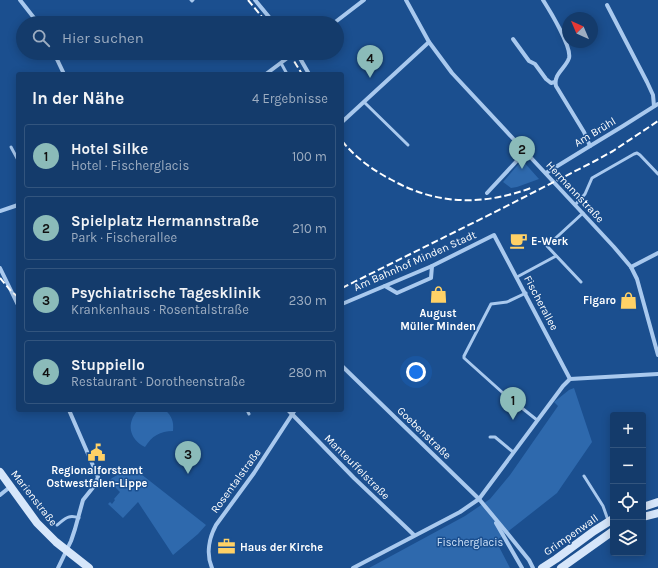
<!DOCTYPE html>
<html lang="de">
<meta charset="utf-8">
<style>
:root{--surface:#143b6b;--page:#214673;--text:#f1f3f6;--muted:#9dadc1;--line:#33557e;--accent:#8bbbb9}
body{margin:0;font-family:Karla,sans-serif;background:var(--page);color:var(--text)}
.controls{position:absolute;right:12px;bottom:12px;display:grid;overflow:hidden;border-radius:4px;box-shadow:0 2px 10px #0003}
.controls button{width:36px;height:36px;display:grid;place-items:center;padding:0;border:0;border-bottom:1px solid var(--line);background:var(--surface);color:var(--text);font:20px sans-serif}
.compass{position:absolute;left:562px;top:12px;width:36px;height:36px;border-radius:50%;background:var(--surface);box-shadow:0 2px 10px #0003;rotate:316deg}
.you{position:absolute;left:416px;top:372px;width:14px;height:14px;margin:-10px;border:3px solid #fff;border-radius:50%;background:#1a73e8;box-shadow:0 0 0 6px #1a73e833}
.badge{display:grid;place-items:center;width:26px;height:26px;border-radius:50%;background:var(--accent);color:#111;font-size:13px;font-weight:700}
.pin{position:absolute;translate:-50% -33px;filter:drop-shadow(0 1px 2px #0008)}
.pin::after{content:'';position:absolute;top:21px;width:14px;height:12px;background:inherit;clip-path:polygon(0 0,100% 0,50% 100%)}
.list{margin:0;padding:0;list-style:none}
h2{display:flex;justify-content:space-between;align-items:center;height:52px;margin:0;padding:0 16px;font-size:17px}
h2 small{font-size:13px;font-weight:400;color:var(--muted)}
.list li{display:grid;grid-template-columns:26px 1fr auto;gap:12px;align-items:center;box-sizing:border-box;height:64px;margin:0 8px 8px;padding:0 8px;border:1px solid var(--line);border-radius:4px}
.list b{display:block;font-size:15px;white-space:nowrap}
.list p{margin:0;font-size:13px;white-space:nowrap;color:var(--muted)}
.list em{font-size:13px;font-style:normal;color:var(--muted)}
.icon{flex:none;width:22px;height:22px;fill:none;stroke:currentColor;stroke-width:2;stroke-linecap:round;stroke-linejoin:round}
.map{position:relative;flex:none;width:658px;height:568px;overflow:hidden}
.search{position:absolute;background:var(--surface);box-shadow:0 2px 10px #0003;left:16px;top:16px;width:328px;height:44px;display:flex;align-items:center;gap:10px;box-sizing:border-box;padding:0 14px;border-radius:22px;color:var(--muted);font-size:15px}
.panel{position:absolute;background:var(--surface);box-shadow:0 2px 10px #0003;left:16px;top:72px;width:328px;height:340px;border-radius:4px}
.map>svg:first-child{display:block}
.green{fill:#2e69ad}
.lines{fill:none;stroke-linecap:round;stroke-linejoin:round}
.lane{stroke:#a9c9ee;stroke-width:3}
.street{stroke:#a9c9ee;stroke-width:4}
.secondary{stroke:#d6e6fa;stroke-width:8}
.rail{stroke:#fff;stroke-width:2;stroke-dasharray:7 3;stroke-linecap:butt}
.labels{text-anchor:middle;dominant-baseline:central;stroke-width:3;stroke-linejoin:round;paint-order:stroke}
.street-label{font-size:11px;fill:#fff;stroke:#1b4f8f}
.poi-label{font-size:11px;font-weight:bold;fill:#fff;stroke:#1b4f8f;text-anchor:start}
.park-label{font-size:11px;fill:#cfe3fa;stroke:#1b4f8f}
</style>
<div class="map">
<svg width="658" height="568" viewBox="0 0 658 568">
<rect width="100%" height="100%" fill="#1b4f8f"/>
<g class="green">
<path d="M522,160L539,179L517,187L511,188L503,182Z"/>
<path d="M574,388L592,442L557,493L496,541L510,568H369L465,516L490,499L510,475L558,406L554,402L569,390Z"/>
<path d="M138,410H165C172,416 174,422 173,431C160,431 152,436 145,447C129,439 126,423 138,410Z"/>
<path d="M132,467L206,525L198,534L173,555L138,502L123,518L108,504L110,502L112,504L115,500L114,499L120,492L109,481L112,478Z"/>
</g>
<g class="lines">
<g class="lane">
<path d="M191,0L192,1L193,0"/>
<path d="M281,63L287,74"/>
<path d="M364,102L408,145"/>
<path d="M11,147L18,160"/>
<path d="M575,205L585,194L592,178L634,154L637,153L640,155L658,174"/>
<path d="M517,277L556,256"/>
<path d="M581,282L547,246L583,213"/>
<path d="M526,293L507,302L491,304L464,356V358L503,393L537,420"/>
<path d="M247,410L249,414"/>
<path d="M490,437H495L513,452"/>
<path d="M584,476L603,506L608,520"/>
<path d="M57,525C65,519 68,514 79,518"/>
</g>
<g class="street">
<path d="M20,0L38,23"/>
<path d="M255,0L274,23"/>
<path d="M406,0L429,42L452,73L575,205L614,247L631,267L637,279L658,355"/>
<path d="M543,0C550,11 572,47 569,58C566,68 553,74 556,86L584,132L590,146"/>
<path d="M607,5L647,82L653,95L654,106"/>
<path d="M334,23L364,0"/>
<path d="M513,39L529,61L535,64L546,79L551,83L555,82"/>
<path d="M54,53L64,74"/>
<path d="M297,53L309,74"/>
<path d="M266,74L294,53"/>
<path d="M342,122L429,42"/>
<path d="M546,173L590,146L623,126L658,104"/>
<path d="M487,193L525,152"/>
<path d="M0,211L18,205"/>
<path d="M631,267L658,253"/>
<path d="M0,268L18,305"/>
<path d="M385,286L397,293L431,278L432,266"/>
<path d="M342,304L432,266L494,235L570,379"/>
<path d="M342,366L479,499L508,534L529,560L533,568"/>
<path d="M288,410L354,478L414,535"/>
<path d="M0,495L10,487"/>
<path d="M496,523L522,568"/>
<path d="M58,568L71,541L75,529L83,500L95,485L98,477L69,410"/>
<path d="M212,568C206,554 209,538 216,525L254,473L295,410"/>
<path d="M353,568L460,512L479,499L563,386L570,379L658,374"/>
</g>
<g class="secondary">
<path d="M0,472L37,523L56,542L89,568"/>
<path d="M643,507L658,502"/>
<path d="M643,517L658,513"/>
<path d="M542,568L556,559L594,531L613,519"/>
<path d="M561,568L613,531"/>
</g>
<g class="rail">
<path d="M248,0L267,23"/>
<path d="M289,53L302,74"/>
<path d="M342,141C355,157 371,169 390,179C436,205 482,206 531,188"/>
<path d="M0,278L11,291L18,297"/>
<path d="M342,288L493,213L593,162L613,151L658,121"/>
</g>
</g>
<defs>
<symbol id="cafe-bare" viewBox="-9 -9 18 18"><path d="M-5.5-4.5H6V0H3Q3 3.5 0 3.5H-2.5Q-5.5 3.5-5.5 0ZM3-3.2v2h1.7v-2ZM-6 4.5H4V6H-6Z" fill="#ffd166" stroke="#1b4f8f" stroke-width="2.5" paint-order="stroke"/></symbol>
<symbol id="shop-bare" viewBox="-9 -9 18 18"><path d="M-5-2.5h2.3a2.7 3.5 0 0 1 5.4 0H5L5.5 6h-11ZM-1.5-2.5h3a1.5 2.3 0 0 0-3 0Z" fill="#ffd166" stroke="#1b4f8f" stroke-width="2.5" paint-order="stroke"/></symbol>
<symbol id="civic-bare" viewBox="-9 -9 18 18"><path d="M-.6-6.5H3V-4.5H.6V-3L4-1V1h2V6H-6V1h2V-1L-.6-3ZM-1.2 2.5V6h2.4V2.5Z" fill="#ffd166" stroke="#1b4f8f" stroke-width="2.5" paint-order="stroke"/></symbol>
<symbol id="office-bare" viewBox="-9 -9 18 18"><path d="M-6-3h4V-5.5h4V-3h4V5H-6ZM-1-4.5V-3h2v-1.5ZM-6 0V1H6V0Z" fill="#ffd166" stroke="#1b4f8f" stroke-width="2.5" paint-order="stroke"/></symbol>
</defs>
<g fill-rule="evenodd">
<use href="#cafe-bare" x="506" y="228" width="25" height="25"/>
<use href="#shop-bare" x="426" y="282" width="25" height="25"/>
<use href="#shop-bare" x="616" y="288" width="25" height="25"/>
<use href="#civic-bare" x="84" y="440" width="25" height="25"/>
<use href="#office-bare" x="214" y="534" width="25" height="25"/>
</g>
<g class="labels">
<g class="street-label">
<text transform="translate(595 132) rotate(-31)">Am Brühl</text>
<text transform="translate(575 192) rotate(47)">Hermannstraße</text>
<text transform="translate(415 261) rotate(-24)">Am Bahnhof Minden Stadt</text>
<text transform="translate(541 303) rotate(62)">Fischerallee</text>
<text transform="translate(424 433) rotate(44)">Goebenstraße</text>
<text transform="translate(357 467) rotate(45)">Manteuffelstraße</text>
<text transform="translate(236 481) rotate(-54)">Rosentalstraße</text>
<text transform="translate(34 498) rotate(52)">Marienstraße</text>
<text transform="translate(571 535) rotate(-35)">Grimpenwall</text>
</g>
<g class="poi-label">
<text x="531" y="241">E-Werk</text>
<text x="616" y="300" text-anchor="end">Figaro</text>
<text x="438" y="313" text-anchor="middle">August<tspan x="438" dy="13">Müller Minden</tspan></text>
<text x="97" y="470" text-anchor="middle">Regionalforstamt<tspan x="97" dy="13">Ostwestfalen-Lippe</tspan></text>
<text x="240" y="547">Haus der Kirche</text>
</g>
<g class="park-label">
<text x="470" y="542">Fischerglacis</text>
</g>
</g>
</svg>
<div class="controls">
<button>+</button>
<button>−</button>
<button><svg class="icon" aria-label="locate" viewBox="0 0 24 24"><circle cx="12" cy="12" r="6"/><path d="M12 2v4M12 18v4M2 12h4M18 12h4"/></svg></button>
<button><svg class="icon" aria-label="layers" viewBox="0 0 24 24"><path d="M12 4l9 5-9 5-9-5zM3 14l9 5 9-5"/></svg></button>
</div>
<svg class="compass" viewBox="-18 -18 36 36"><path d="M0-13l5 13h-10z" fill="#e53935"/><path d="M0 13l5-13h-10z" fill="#9dadc1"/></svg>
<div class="you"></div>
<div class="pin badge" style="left:513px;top:420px">1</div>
<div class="pin badge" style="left:522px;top:169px">2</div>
<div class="pin badge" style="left:188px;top:474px">3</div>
<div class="pin badge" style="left:370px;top:78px">4</div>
<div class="search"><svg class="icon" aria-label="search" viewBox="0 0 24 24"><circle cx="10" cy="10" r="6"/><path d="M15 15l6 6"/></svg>Hier suchen</div>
<section class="panel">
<h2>In der Nähe<small>4 Ergebnisse</small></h2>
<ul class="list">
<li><span class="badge">1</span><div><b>Hotel Silke</b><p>Hotel · Fischerglacis</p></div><em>100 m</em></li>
<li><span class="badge">2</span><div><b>Spielplatz Hermannstraße</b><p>Park · Fischerallee</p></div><em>210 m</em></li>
<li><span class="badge">3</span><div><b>Psychiatrische Tagesklinik</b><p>Krankenhaus · Rosentalstraße</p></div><em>230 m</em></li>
<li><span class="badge">4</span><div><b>Stuppiello</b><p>Restaurant · Dorotheenstraße</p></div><em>280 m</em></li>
</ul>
</section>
</div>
